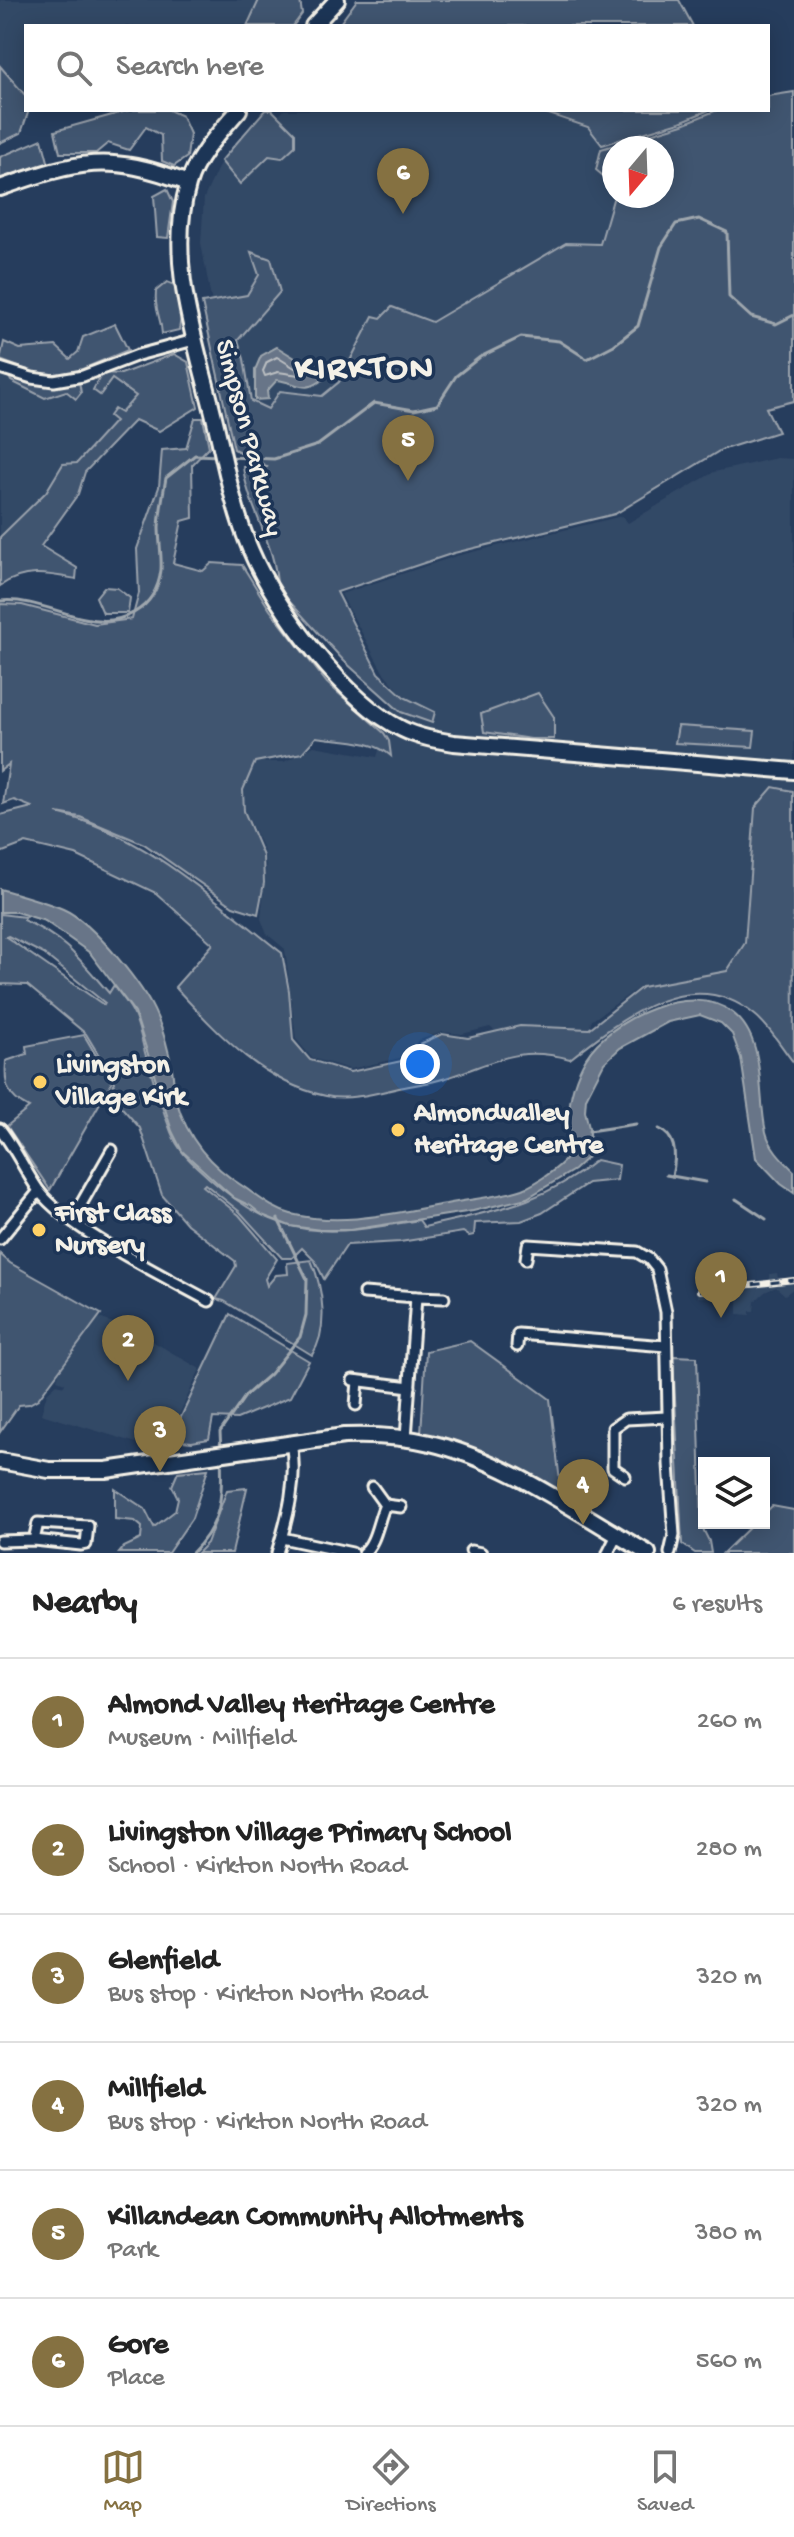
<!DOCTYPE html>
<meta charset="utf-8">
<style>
:root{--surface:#fff;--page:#f2f2f2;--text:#222;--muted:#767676;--line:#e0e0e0;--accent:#857141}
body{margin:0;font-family:"Gochi Hand",sans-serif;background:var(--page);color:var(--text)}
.controls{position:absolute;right:24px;bottom:24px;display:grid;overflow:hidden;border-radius:0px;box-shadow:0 4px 20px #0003}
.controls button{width:72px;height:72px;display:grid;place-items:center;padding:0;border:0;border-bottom:2px solid var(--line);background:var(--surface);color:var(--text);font:40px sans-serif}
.compass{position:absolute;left:602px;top:136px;width:72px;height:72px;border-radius:50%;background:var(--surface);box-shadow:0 4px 20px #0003;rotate:199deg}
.you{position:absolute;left:420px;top:1064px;width:28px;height:28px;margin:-20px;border:6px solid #fff;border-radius:50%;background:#1a73e8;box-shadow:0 0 0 12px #1a73e833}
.badge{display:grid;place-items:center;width:52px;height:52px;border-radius:50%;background:var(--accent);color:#fff;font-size:26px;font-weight:700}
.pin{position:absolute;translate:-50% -66px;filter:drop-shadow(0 2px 4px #0008)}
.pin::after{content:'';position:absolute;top:42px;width:28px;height:24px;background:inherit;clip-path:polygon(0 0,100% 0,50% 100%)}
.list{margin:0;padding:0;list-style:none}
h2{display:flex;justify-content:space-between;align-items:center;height:104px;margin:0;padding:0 32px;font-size:34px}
h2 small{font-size:26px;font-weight:400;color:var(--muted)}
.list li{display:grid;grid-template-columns:52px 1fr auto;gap:24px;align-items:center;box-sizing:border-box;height:128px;padding:0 32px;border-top:2px solid var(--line)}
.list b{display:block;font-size:30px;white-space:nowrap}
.list p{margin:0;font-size:26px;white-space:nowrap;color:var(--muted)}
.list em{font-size:26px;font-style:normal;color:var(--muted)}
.icon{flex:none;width:44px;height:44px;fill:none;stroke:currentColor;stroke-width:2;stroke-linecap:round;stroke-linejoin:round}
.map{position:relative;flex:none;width:794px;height:1553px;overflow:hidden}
.search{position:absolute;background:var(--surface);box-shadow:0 4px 20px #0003;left:24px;right:24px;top:24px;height:88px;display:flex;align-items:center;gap:20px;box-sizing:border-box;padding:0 28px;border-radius:0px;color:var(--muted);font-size:30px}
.sheet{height:872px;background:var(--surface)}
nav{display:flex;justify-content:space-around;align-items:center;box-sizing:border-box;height:112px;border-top:2px solid var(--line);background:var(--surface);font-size:22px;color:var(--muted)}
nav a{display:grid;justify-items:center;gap:4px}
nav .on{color:var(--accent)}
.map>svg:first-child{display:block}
.built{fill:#334966}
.green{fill:#40546f;stroke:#9aa2ac;stroke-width:2;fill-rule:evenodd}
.water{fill:#677588;stroke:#9fa7ae;stroke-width:2}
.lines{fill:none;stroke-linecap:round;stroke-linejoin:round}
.shore{stroke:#bcbfc2;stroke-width:2}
.stream{stroke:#9fa7ae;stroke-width:3}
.street-casing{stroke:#f4f1e8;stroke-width:15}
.secondary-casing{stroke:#f4f1e8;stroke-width:20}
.street{stroke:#1d3557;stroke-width:9}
.secondary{stroke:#1d3557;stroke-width:14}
.rail-casing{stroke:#f4f1e8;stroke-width:6}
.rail{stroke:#1d3557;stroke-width:3;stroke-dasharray:9;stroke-linecap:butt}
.poi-dot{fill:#ffd166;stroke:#1d3557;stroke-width:3}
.labels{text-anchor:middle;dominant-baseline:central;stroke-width:7;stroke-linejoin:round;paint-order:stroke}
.street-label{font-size:28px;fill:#f4f1e8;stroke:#1d3557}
.poi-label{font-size:28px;font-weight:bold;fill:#f4f1e8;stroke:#1d3557;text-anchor:start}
.district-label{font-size:36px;font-weight:bold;letter-spacing:2px;fill:#f4f1e8;stroke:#1d3557}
</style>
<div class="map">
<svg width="794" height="1553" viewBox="0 0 794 1553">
<rect width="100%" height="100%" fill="#263d5d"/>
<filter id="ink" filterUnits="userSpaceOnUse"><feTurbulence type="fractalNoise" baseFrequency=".0125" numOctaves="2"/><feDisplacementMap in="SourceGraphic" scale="16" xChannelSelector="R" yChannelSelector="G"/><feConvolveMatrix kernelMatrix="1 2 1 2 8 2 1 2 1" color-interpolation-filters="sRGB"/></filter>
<g filter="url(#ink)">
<g class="built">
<path d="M0,0H273L263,26H26V96L0,69Z"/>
<path d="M284,110H581L609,138L614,163V196H621L603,283L305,413L258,421L220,348L201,243L204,198L221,161L239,157Z"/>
<path d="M0,360L17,367L11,381L81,392L79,381L102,373L100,395L112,379L136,396L120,413L114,409L115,420L77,463L63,464L46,492L0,537Z"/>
<path d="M777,458L794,459V806L747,943L731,970L704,978L641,986L591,1021L590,1031L502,1037L490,1027L462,1034L442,1032L417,1041L414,1055L350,1069L312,1058L296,1039L285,949L267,934L261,919L266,865L263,849L245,811L244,790L256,762H284L314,746L377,757L397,688L383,672L341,594L456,556L622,516L628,523L714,472Z"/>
<path d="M777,1273L778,1279L794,1277V1288L785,1295L776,1287L765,1292L755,1301L754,1311H750V1315L738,1314V1298L698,1297L697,1288L770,1280V1274Z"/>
<path d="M99,1318L133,1330L200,1369L168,1439L143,1435L140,1444L41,1414L47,1393L57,1384L64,1386L65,1383L57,1380L59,1373Z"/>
</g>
<g class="green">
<path d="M259,0H300L302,14L293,26H247Z"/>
<path d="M357,0H679L693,26H338Z"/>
<path d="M0,66L26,96V110H29L21,133L0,143Z"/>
<path d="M794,92V401L766,408L778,432L721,450L615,514L454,553L337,592L378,673L404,697L435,712L432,723L401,712L344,661L277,588C277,546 248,509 243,467H268L234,449L202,303L247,295L259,275L251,252L271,259L280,292L238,340L244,359L251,401L268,409L280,391L322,396L339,382L373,316L381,318L392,307L432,322L566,243L600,244L614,196H662V148H614V185L596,170L601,149L683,124L717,110H768V96Z"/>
<path d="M130,110H169L182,116L190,134L187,157L174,166L162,161L161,135L146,127L129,150L108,143L96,153H60L55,131Z"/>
<path d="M265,110H272L295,133V146L282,158L269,156L240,184L221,161Z"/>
<path d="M537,110H709L680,122L602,145L588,127Z"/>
<path d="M42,139L49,165L0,182V157Z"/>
<path d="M167,189L173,202L168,238L157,237L154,196Z"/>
<path d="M167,282L177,286L182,311L179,330L162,334C161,315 154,312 156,291Z"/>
<path d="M115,324L128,350L68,375L35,373L0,360L4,342L20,349L56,346L70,359L78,352L83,337Z"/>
<path d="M174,354L188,362L198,407L159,431L135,420L85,472L78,494L41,546L77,568L76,579C50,574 24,568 0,586V537L46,492L63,464L77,463L115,421L109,416L114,409L121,413L136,396L112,379L100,395L93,390L102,373L121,374Z"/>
<path d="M13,376C37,385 54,385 79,381L81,393L76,399L66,391L45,398L11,381L9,377Z"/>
<path d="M195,418H203L209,447L192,465L193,518L182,521L173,563L203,571L212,563L242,565L270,610L327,683L384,733L389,741L391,756C372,739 340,741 316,737L302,753L255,762L243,790L244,811L263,856L264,883L258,914L233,906L144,844L80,817L57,813C144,834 212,898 282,953L289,991L293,1040L310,1060L350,1072L416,1058L420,1044L442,1034L468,1038L520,1026L589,1029L642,987L727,971L745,943L755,808L773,787L793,791L794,1063C782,1048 770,1027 755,1015C692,962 621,1019 570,1059C516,1045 496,1062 446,1078C431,1083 414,1085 399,1088C377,1093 348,1101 326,1096C261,1082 218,1033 175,987L213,944L156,893L76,855L26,843L0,853V815L32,807L14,800L3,804L9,764L0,771V604L22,605L95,624L132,619L139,593L137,549L159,487L162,450L186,448Z"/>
<path d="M104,587L117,588L130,598L128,613H103L96,597Z"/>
<path d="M538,693L554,717V739H531L484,732L481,714Z"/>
<path d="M678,726L755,731L753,747L675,743Z"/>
<path d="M0,914L25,917L23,920C64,937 81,961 109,993L114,985C120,995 130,1005 134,1015C140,1028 142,1043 146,1056C154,1082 162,1108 171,1132C179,1153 193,1163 209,1178C283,1243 327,1236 419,1220L424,1227C490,1211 542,1205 596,1160L619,1165L617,1180L588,1183L542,1213L521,1221L475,1223L474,1235L469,1236L463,1232L400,1242L347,1245L324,1279L315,1261L302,1248L292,1258H282L240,1212L205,1184L203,1186L239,1215L277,1259L265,1279L267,1286L276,1275L288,1274L287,1263L311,1260C323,1288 329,1329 312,1355L224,1301L216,1299L236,1266L235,1261L187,1224L162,1195L140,1128L109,1093L115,1082L86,1034L27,985L0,984ZM8,936L44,954L105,1003L104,1005L6,937Z"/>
<path d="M84,1035L112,1082L50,1190L7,1126L29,1108C7,1097 4,1085 6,1061L27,1054L26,1046Z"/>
<path d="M0,1254L10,1263L101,1314L38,1399L29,1404L19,1405L0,1432Z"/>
<path d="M230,1314L309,1361L290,1397L237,1419L213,1418L209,1439L192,1442L170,1440Z"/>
<path d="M470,1341L550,1399L562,1498L457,1445L421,1434L426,1351Z"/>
<path d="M673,1356L697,1357L702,1527L709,1541L711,1553H695L682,1544Z"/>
<path d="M208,1469L192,1518L168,1553H119L124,1547L141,1539L142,1527L135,1521L115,1519V1489L145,1509L154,1527L175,1511L178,1498L172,1486L178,1472Z"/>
<path d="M247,1488L232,1553H197L207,1543L227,1490Z"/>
<path d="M772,1506L794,1510V1553H723L754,1523H764V1514Z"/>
</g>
<g class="water">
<path d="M277,347L305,364L325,368L326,377C305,395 300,383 277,380L267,391L268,399L255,400V370L261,356Z"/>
<path d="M0,889C21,895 43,901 63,909C93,922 145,987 157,1017C164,1033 169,1052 172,1069C174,1079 173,1090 176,1099C187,1139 210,1166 244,1187C260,1198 272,1209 291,1214C343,1227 394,1213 446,1204C471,1199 499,1197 523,1189C535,1184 554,1171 563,1162C576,1149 569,1132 569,1116C569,1097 576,1075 586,1058C610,1019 692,980 733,1013C767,1039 757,1095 766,1132C770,1148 783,1160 794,1171V1193L781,1184L756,1158L741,1058L732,1034L721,1023L700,1015L668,1022L620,1048L604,1063L586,1098L585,1111L590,1132L588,1157L574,1170L527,1198L473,1211L350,1230H321L290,1226L262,1215L251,1206L234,1198L182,1151L172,1131L135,1013L90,953L45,921L16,912H0Z"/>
</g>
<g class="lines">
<path class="shore" d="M277,357L298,370L299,375L278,372L265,376L263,371L267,362Z"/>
<g class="stream">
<path d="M227,457L274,459L318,445L374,403L414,410L437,405L456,376L480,357L521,337L559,341L587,359L614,345L638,326L661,247L676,224L699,219L727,232L729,297L751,317L776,324L794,315"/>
<path d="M0,601C29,598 56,612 84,618C121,627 156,610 161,570C162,556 159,541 159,527C160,510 163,494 166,478L195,455L219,456"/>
<path d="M659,1129C678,1137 676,1159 672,1176"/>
<path d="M589,1131L636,1124"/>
<path d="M666,1175L705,1182"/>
<path d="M736,1199L766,1219"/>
<path d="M221,1450L220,1432L246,1395L270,1374L300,1337L306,1315L307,1279L278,1219"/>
<path d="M192,1553C222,1524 223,1496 221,1457"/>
</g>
<defs>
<g id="street">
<path d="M0,368L32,378L54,381L83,376L138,355L194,340"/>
<path d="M0,1129C15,1148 25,1171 39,1191C69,1230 164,1276 209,1301"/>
<path d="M72,1220L112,1150"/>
<path d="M0,1239L39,1191"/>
<path d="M526,1259L528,1245L637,1252L649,1259L657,1269L666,1312L669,1464L674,1535L670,1553"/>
<path d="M364,1293L416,1297"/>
<path d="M517,1346L518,1334L666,1346"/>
<path d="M353,1380L410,1387"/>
<path d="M356,1405L358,1381"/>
<path d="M406,1438L416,1297L444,1298"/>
<path d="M625,1476L613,1468V1428L626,1419L667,1417"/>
<path d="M385,1505L401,1507"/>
<path d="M282,1538L352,1553"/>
<path d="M0,1541L34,1540L81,1545L86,1544L88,1526L38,1523L34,1540"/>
<path d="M471,1551L481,1553"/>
<path d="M277,1553C288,1516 298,1480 291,1442"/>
<path d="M363,1553C376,1544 378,1519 385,1505L372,1487"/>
<path d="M608,1553L617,1535"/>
</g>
<g id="secondary">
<path d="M313,26L337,0"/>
<path d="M239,110C220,132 196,156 188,185C168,253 191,327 208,393C222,444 230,503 251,551C275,608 346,702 402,729C418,737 436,740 454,743L794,771"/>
<path d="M0,188C78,161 108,152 188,183"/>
<path d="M0,1461L49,1470H106L344,1436C373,1435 401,1436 430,1443C508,1461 579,1514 648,1553"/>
</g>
</defs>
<use href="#street" class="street-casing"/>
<use href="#secondary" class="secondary-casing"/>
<use href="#street" class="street"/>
<use href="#secondary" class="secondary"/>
<defs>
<path id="rail" d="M699,1291L794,1280"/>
</defs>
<use href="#rail" class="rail-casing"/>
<use href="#rail" class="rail"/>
</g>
</g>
<g class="poi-dot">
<circle cx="40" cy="1082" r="8"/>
<circle cx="398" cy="1130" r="8"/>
<circle cx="39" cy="1230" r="8"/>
</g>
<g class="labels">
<g class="street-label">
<text transform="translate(248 438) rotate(75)">Simpson Parkway</text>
</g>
<g class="poi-label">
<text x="56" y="1066">Livingston<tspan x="56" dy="32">Village Kirk</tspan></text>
<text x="414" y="1114">Almondvalley<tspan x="414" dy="32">Heritage Centre</tspan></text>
<text x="55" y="1214">First Class<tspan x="55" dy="32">Nursery</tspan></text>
</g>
<g class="district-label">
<text x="365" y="370">KIRKTON</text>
</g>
</g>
</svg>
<div class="controls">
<button><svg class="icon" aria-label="layers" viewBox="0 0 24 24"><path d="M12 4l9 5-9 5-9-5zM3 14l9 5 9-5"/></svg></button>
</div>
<svg class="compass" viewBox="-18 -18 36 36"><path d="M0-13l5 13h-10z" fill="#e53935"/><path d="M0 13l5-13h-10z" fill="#767676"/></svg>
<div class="you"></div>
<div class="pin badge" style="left:721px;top:1318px">1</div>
<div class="pin badge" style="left:128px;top:1381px">2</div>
<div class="pin badge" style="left:160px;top:1472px">3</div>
<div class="pin badge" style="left:583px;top:1525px">4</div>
<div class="pin badge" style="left:408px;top:481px">5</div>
<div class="pin badge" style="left:403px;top:214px">6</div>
<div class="search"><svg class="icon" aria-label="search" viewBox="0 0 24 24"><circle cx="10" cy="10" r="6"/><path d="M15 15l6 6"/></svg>Search here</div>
</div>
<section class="sheet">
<h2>Nearby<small>6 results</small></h2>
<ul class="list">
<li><span class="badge">1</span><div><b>Almond Valley Heritage Centre</b><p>Museum · Millfield</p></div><em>260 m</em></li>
<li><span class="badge">2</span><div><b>Livingston Village Primary School</b><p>School · Kirkton North Road</p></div><em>280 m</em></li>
<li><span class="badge">3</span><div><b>Glenfield</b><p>Bus stop · Kirkton North Road</p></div><em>320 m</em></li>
<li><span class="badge">4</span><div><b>Millfield</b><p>Bus stop · Kirkton North Road</p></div><em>320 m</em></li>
<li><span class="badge">5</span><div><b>Killandean Community Allotments</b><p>Park</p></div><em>380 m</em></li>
<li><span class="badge">6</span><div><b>Gore</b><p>Place</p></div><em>560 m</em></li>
</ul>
</section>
<nav>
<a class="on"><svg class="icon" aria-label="map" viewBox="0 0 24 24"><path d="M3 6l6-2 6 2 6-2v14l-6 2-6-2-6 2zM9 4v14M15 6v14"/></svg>Map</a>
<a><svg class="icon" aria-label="directions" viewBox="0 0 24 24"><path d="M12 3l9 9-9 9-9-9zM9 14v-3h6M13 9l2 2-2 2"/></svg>Directions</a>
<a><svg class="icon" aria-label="saved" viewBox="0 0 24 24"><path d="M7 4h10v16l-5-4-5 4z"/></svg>Saved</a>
</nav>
